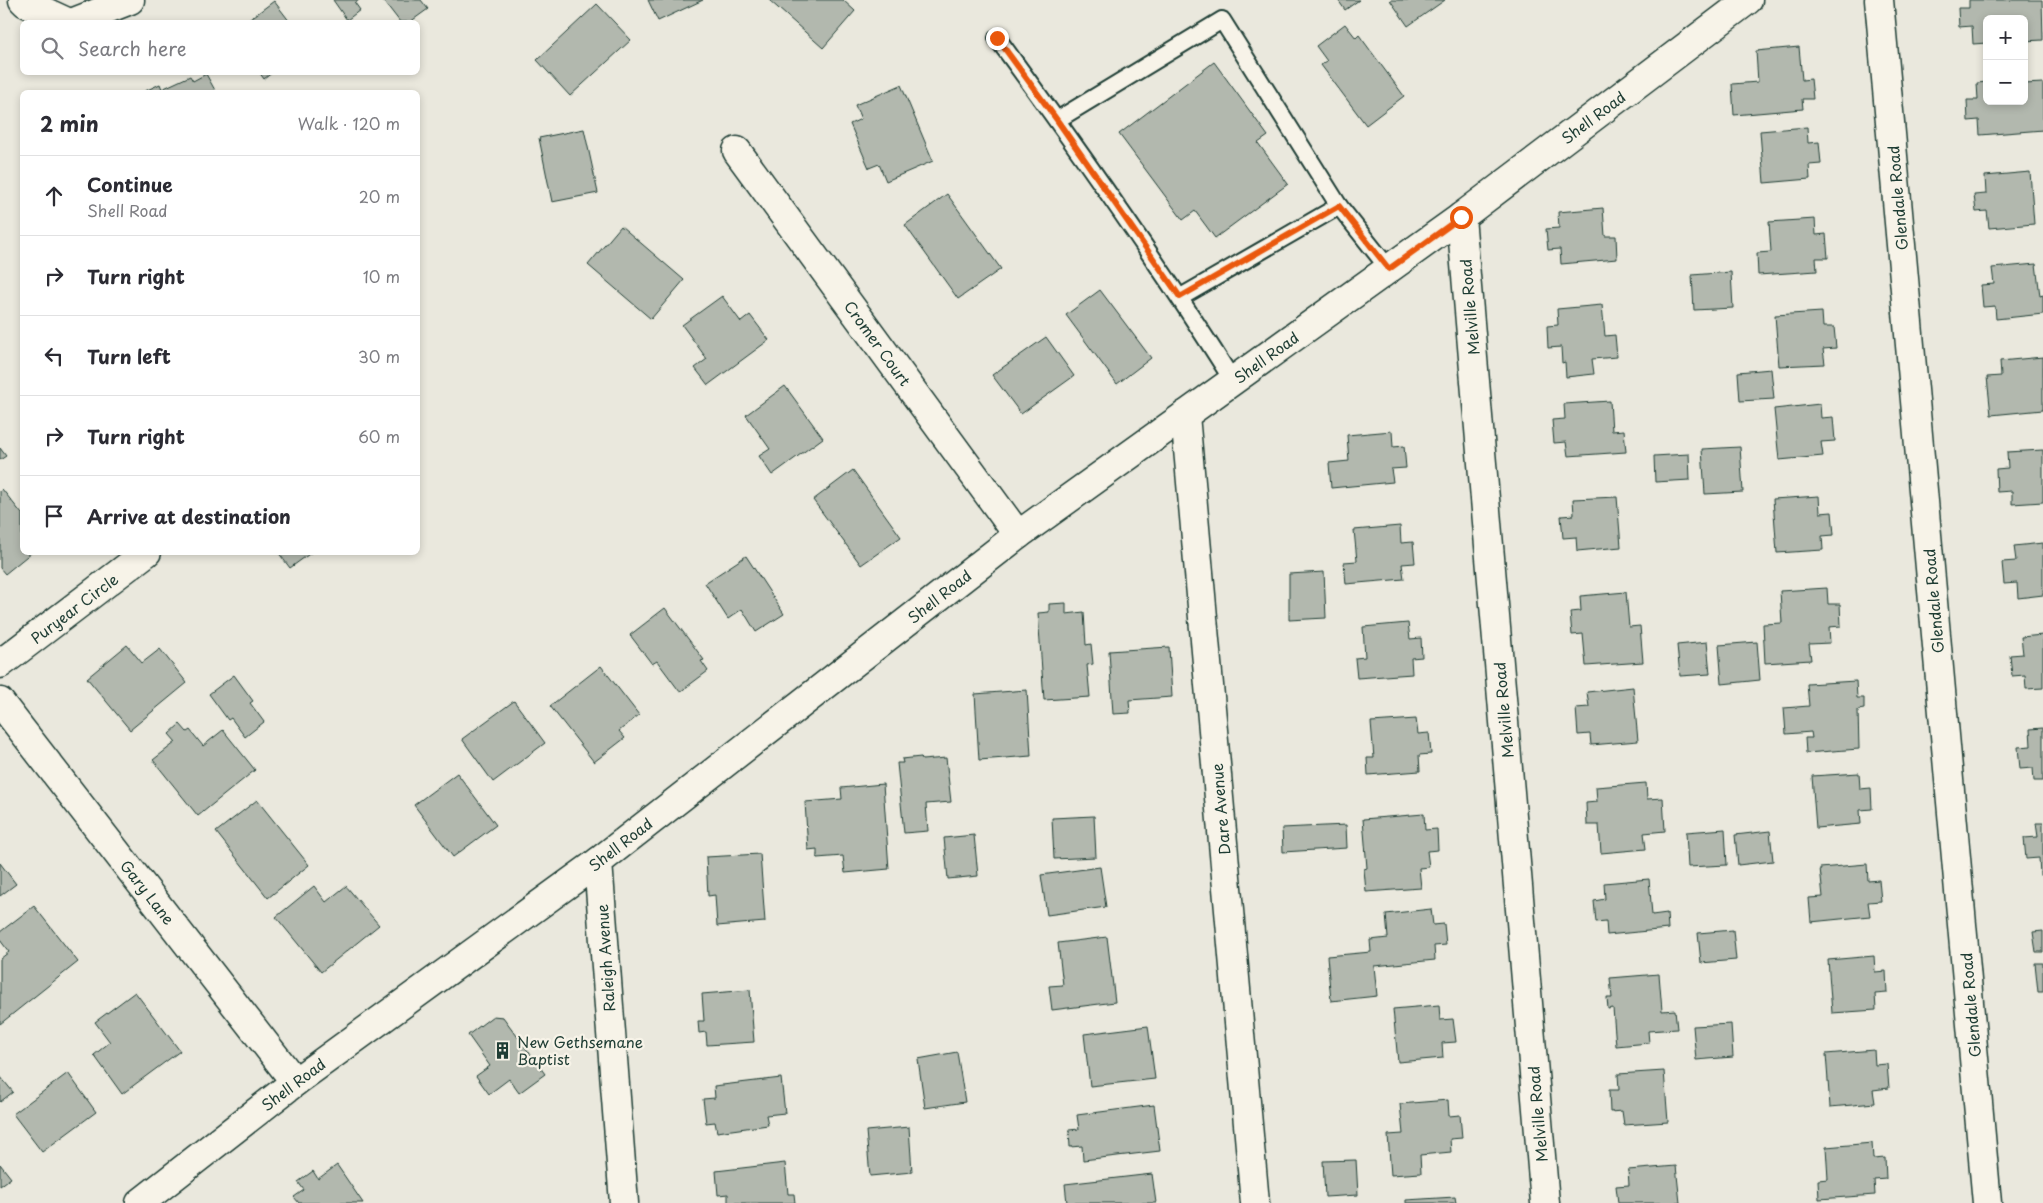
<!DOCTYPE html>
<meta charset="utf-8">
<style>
:root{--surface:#fff;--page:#f7f7f7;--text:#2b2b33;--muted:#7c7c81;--line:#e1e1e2}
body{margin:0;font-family:"Playpen Sans",sans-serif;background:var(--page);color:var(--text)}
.controls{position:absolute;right:15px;top:15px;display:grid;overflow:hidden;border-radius:8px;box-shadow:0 2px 8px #0003}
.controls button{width:45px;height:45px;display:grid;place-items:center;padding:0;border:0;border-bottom:1px solid var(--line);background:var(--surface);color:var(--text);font:25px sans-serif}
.stop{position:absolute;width:15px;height:15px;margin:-11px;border:4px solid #ea580c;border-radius:50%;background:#fff}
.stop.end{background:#ea580c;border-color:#fff;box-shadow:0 1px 5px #0008}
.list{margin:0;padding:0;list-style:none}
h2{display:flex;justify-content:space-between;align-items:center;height:65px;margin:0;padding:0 20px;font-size:21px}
h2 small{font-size:16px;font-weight:400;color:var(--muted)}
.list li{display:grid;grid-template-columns:32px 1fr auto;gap:15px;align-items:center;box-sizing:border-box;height:80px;padding:0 20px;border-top:1px solid var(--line)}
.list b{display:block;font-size:19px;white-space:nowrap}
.list p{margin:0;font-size:16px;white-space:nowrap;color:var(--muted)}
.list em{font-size:16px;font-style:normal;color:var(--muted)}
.icon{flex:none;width:28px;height:28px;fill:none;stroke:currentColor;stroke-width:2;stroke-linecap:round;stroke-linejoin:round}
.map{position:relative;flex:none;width:2043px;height:1203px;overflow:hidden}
.search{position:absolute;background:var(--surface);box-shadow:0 2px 8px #0003;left:20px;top:20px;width:400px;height:55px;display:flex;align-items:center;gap:12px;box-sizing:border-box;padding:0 18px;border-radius:8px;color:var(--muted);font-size:19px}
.panel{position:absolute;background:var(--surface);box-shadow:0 2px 8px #0003;left:20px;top:90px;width:400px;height:465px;border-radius:8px}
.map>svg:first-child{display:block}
.building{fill:#b2b8ae;stroke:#1f3d34}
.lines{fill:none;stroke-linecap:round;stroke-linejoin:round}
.lane-casing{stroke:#1f3d34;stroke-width:20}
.street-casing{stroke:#1f3d34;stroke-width:31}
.secondary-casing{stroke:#1f3d34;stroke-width:31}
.lane{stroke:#f7f3e8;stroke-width:16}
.street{stroke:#f7f3e8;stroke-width:28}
.secondary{stroke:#f7f3e8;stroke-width:28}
.route{stroke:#ea580c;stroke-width:6}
.labels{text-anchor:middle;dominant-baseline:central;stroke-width:4.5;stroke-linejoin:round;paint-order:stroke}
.street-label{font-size:15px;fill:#1f3d34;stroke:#f7f3e8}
.poi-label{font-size:15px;fill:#1f3d34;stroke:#f7f3e8;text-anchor:start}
</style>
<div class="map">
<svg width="2043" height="1203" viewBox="0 0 2043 1203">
<rect width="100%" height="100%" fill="#eae8dd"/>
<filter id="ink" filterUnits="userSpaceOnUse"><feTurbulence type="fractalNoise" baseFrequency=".02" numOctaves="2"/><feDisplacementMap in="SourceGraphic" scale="10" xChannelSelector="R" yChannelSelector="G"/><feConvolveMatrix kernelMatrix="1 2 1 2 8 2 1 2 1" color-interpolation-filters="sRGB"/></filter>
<g filter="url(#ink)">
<g class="building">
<path d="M333,0H359L355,3L360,10L347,20Z"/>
<path d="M383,0H421L428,9L410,22H400Z"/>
<path d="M648,0H703L658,21Z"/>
<path d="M769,0H843L855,11L823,48Z"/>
<path d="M1338,0H1359L1345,10Z"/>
<path d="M1390,0H1445L1408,26Z"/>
<path d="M1969,0H2042L2043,40L2024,41V19H1987V43L1973,44L1972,26L1959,27L1958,8H1969Z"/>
<path d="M274,1L290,22H246Z"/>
<path d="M597,4L631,40L570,96L537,60Z"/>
<path d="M1345,24L1356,38L1359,35L1404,96L1366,125L1321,65L1327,61L1316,46Z"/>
<path d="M1799,47L1802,80L1811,79L1813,99H1802L1803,109L1734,115L1732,84L1758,82L1756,51Z"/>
<path d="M1214,62L1268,136L1258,143L1288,184L1215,238L1195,211L1183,220L1119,134Z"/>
<path d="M259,72H273L264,79Z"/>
<path d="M206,74L216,92H143L160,84L162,89L190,76L193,81Z"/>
<path d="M1987,82V101H2024V84L2043,83V130L1980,135L1979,120L1968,121L1967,100H1978L1977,83Z"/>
<path d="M901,85L933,161L886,181L879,164L869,168L850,124L861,119L855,105Z"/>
<path d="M1807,127L1808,143L1819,142L1821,164L1809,165L1810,179L1764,183L1760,131Z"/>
<path d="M584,129L598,193L552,202L539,138Z"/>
<path d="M2030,172L2034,224L1989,228L1987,211L1976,212L1974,195L1986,194L1985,176Z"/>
<path d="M947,194L1001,269L958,299L905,225Z"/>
<path d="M1603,208L1605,236H1616L1617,259L1561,264L1560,249L1548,250L1546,229L1559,228L1558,212Z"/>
<path d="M1815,219L1816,235L1826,234L1828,258H1816L1817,271L1758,275L1757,253L1771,252L1769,222Z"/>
<path d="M621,226L684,280L651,319L588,265Z"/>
<path d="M2036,264L2040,296L2043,295V314L1996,319L1995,306L1983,307L1981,285L1994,284L1992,268Z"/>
<path d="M1731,272L1733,308L1694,310L1692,275Z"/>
<path d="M1100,290L1151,358L1117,384L1066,315Z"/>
<path d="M722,296L741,322L750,315L769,340L708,385L695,368L707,359L682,325Z"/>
<path d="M1602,305L1605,336L1615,335L1617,357L1592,359L1594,374L1566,377L1565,362L1562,363L1561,347L1548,348L1547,326L1558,325L1557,309Z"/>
<path d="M1822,312L1823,327H1834L1836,348L1823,349L1825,364L1779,366L1775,315Z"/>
<path d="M1046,337L1074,376L1021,414L992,375Z"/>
<path d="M2043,357V410L1991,415L1987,377L2001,376L2000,361Z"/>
<path d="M1771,369L1774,399L1740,401L1738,372Z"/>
<path d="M785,386L823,438L772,475L759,456L770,449L746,415Z"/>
<path d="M1610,401L1612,431L1624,430L1626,452L1568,456L1566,442L1554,443L1552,420L1565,419L1564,404Z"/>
<path d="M1820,404L1821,418L1833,417L1835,441L1821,442L1823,456L1779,460L1774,409Z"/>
<path d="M1392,431L1393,447L1404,446L1406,468L1391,469L1393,482L1331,488L1329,463L1349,461L1347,435Z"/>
<path d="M1740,447L1743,492L1705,494L1702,449Z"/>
<path d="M0,448L6,456L0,460Z"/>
<path d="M2043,450V502L2012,504V491L1997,492L1996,469L2008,468L2007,452Z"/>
<path d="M1689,454L1690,480L1655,482L1654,456Z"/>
<path d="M853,470L901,537L861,565L813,500Z"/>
<path d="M2,489L22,514V552H32L5,574L0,568V491Z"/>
<path d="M1819,496L1820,513L1832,512L1834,535L1822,536L1823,550L1777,553L1773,499Z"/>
<path d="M1617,497L1621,547L1577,551L1576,537L1563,538L1561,516L1574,515L1573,499Z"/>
<path d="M1400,526L1401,543L1413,542L1415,563L1402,564L1404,579L1346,584L1344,562L1357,561L1354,530Z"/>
<path d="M2043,543V595L2018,598L2017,583L2004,584L2002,562L2016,561L2014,546Z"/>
<path d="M278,552H312L290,568Z"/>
<path d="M746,556L784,614L756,632L742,609L728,619L705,583Z"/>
<path d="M1324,572L1326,618L1289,620V574Z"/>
<path d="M1827,588L1828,604H1840L1841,626L1829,627L1830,643L1809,644L1811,660L1765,663L1763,624L1782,623L1780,591Z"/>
<path d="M1626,592L1629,627L1640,626L1643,662L1586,666L1583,634L1572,635L1570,612L1581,611L1580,596Z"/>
<path d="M1066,603V614L1084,612L1086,645L1091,644L1093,664L1087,665L1090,697L1044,700L1038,613L1049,612V604Z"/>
<path d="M665,608L704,660L701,661L708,671L680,692L657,661L652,664L630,635Z"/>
<path d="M1408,623L1410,639L1421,638L1422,657L1411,658L1412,674L1357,678L1355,658L1365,657L1363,627Z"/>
<path d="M2043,635V688L2026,689L2025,675L2012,676L2010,655L2023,654L2021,637Z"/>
<path d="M1707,642L1710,674L1680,676L1677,645Z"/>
<path d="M1757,642L1760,680L1722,684L1719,645Z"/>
<path d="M127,645L142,663L160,649L187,683L130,730L87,678Z"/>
<path d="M1169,647L1172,697L1129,700L1130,713L1113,714L1109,651Z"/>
<path d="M601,666L639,715L619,731L625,738L594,762L550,706Z"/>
<path d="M234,675L253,701L250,703L264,722L245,737L231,718L228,720L209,694Z"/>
<path d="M1856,681L1857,698H1864V709L1858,710L1859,749L1806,753L1805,738H1812L1811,732L1786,734L1784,708L1809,706L1807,684Z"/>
<path d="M1633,687L1638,741L1591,745L1590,734L1578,735L1576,708L1589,707L1587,692Z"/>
<path d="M1027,690L1031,756L979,760L975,694Z"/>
<path d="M514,701L545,743L493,782L462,739Z"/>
<path d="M1416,719L1418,734L1429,733L1431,754L1419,755L1420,771L1368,775L1367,758H1374L1371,722Z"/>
<path d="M180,724L187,732L190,730L203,746L223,730L255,770L198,816L153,760L176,742L169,734Z"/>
<path d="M2043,728V781H2034L2033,768L2020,769L2018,747L2031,746L2030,729Z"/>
<path d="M921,757L922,760L946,758L951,802L926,804L928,831L904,833L897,763H903L902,759Z"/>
<path d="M457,773L496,825L453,857L414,805Z"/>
<path d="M1859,773L1860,789L1871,788L1872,809L1860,810L1861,824L1816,828L1812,776Z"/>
<path d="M1646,783L1647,799L1663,798L1665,831L1644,833L1646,849L1601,853L1599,825H1587L1586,803L1597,802L1596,787Z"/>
<path d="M883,784L889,869L845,873L843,856L817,858V849L808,850L805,802L842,799L841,788Z"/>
<path d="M257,800L309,865L268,898L216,832Z"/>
<path d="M1424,814L1425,830L1437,829L1438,850L1427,851L1429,867L1419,868L1421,888L1366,892L1364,869L1367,868L1363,819Z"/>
<path d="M1094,816L1096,857L1054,859L1052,818Z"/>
<path d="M2036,823H2043V874L2040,875L2039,858L2026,859L2024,838L2038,837Z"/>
<path d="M1346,825L1347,848L1283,852L1282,828Z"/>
<path d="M1725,829L1727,865L1688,867L1686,832Z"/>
<path d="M1770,831L1773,861L1738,865L1735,835Z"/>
<path d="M974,835L978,876L948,879L944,838Z"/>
<path d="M760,854L765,922L717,926L715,895L708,896L706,857Z"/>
<path d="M0,863L16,884L0,896Z"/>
<path d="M1867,864L1868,881L1879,880L1881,901L1868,902L1870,916L1811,922L1809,898L1823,897L1820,868Z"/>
<path d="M1100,867L1106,907L1047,915L1041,875Z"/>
<path d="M1649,879L1652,915L1667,913L1668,929L1607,935L1606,921L1596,922L1594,901L1605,899L1604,883Z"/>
<path d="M314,886L326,902L346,886L379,925L321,972L276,917Z"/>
<path d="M34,906L78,962L0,1024V959L9,952L0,940V932Z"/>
<path d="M1431,909L1433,925L1444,924L1446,945L1434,946L1435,960L1374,966L1377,996L1331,1001L1327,956L1371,952L1370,940L1388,938L1386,914Z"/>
<path d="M1733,930L1736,960L1701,963L1698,933Z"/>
<path d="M2043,931V952H2036L2033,932Z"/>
<path d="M1107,937L1115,1002L1052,1010L1049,986L1063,985L1058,943Z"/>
<path d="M1874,956L1875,972L1886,971L1887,993L1875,994L1876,1010L1832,1013L1828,960Z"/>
<path d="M2035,963H2043V992H2038Z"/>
<path d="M1659,974L1662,1011L1675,1010L1677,1029L1648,1031L1649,1043L1616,1046L1613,1008L1608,1009L1607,998H1612L1610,978Z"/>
<path d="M750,990L754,1042L707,1045L706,1032L699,1033L698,1021H704L702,994Z"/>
<path d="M135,992L180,1051L122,1094L94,1055L110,1042L95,1022Z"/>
<path d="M1439,1005L1440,1020L1453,1019L1456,1042L1442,1043L1443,1058L1398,1062L1393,1009Z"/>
<path d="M493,1016L503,1017L545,1074L519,1093L509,1079L489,1094L476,1076L490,1066L468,1035Z"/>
<path d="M1731,1024L1733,1057L1696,1060L1693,1026Z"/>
<path d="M1148,1026L1155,1079L1090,1086L1084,1034Z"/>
<path d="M1874,1050L1875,1065L1887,1064L1889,1088L1873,1090L1875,1103L1830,1107L1826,1054Z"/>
<path d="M957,1052L965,1102L925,1108L918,1059Z"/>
<path d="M1664,1071L1668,1122L1624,1125L1622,1111L1610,1112L1609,1090H1619L1618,1074Z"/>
<path d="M68,1073L96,1112L42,1152L13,1114Z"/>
<path d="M0,1076L13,1092L0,1102Z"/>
<path d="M781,1078L785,1113L766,1115L768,1125L717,1132L715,1122L706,1123L703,1099L715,1098L714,1086Z"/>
<path d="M1448,1100L1449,1116L1460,1115L1462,1138L1450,1139L1451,1152L1420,1155L1421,1173L1391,1175L1388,1135L1403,1134L1400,1104Z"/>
<path d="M1154,1105L1160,1151L1083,1160L1082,1146L1070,1147L1069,1130L1079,1129L1077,1115Z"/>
<path d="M909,1127L912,1172L870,1176L866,1131Z"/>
<path d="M1872,1143L1873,1159L1885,1158L1886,1179L1874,1180L1875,1195L1819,1199L1818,1180L1828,1179L1826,1147Z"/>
<path d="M1356,1160L1358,1195L1325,1197L1323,1161Z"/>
<path d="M785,1163L788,1194H794L795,1203H728V1194L718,1195L716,1171Z"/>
<path d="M0,1164L11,1178L0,1186Z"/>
<path d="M337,1165L363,1203H299L294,1197L304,1190L298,1182L313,1171L318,1179Z"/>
<path d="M1676,1166L1680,1203H1618L1616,1186L1629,1185L1628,1170Z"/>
<path d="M1152,1174L1156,1203H1067L1065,1184Z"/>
<path d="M1455,1197L1456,1203H1406V1200Z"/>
</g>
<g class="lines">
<defs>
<g id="lane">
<path d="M997,38C1079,150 1159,263 1233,381"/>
<path d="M1057,120L1222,20L1339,206L1181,297"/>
<path d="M1339,206L1389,269"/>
</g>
<g id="street">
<path d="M23,0L26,3L67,22"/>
<path d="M1879,0L1987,1203"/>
<path d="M74,22L130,0"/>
<path d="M737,151L1018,535"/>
<path d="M1461,217L1545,1203"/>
<path d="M1185,415L1255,1203"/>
<path d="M0,664L147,552"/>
<path d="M0,702L295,1082"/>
<path d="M598,862L624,1203"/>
</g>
<path id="secondary" d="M140,1203L295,1082L598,862L1018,535L1461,217L1748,0"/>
</defs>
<use href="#lane" class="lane-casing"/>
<use href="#street" class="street-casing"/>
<use href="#secondary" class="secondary-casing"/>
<use href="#lane" class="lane"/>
<use href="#street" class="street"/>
<use href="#secondary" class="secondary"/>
</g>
</g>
<g class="lines" filter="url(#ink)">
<path class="route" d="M997,38L1057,120L1180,297L1339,206L1389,269L1461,217"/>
</g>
<defs>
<symbol id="building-bare" viewBox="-9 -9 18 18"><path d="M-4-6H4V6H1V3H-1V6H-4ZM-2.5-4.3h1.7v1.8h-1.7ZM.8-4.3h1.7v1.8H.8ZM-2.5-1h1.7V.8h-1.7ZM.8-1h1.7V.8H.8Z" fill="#1f3d34" stroke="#f7f3e8" stroke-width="2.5" paint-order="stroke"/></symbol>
</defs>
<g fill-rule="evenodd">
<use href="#building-bare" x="490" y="1038" width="25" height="25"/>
</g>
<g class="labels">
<g class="street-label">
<text transform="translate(1593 117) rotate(-37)">Shell Road</text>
<text transform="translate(1897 198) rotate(-95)">Glendale Road</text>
<text transform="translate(1469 307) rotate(-95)">Melville Road</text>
<text transform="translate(878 343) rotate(54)">Cromer Court</text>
<text transform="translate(1266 357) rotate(-36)">Shell Road</text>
<text transform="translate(939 596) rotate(-38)">Shell Road</text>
<text transform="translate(1933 601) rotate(-95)">Glendale Road</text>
<text transform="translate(74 608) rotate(-37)">Puryear Circle</text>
<text transform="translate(1503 710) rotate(-95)">Melville Road</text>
<text transform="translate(1220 809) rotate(-95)">Dare Avenue</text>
<text transform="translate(620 844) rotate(-38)">Shell Road</text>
<text transform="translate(148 892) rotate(52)">Gary Lane</text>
<text transform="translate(605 958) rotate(-94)">Raleigh Avenue</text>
<text transform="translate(1970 1005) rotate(-95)">Glendale Road</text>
<text transform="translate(293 1084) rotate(-37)">Shell Road</text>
<text transform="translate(1537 1114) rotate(-95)">Melville Road</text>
</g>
<g class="poi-label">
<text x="517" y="1041">New Gethsemane<tspan x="517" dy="17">Baptist</tspan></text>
</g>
</g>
</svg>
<div class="controls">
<button>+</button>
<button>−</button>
</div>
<div class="stop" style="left:1461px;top:217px"></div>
<div class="stop end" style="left:997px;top:38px"></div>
<div class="search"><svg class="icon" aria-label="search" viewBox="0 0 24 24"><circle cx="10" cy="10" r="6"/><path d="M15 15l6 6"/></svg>Search here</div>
<section class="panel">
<h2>2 min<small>Walk · 120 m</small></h2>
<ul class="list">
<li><svg class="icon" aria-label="ahead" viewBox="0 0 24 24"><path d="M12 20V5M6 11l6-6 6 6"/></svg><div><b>Continue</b><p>Shell Road</p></div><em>20 m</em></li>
<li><svg class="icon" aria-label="right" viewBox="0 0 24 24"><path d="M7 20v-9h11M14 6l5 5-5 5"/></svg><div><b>Turn right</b></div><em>10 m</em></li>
<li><svg class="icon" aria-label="left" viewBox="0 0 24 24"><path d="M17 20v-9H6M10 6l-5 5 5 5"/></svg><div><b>Turn left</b></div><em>30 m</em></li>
<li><svg class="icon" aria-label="right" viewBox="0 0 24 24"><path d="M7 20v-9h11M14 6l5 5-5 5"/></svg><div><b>Turn right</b></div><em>60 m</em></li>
<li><svg class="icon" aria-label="arrive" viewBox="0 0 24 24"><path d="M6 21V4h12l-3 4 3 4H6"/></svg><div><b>Arrive at destination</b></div></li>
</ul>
</section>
</div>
